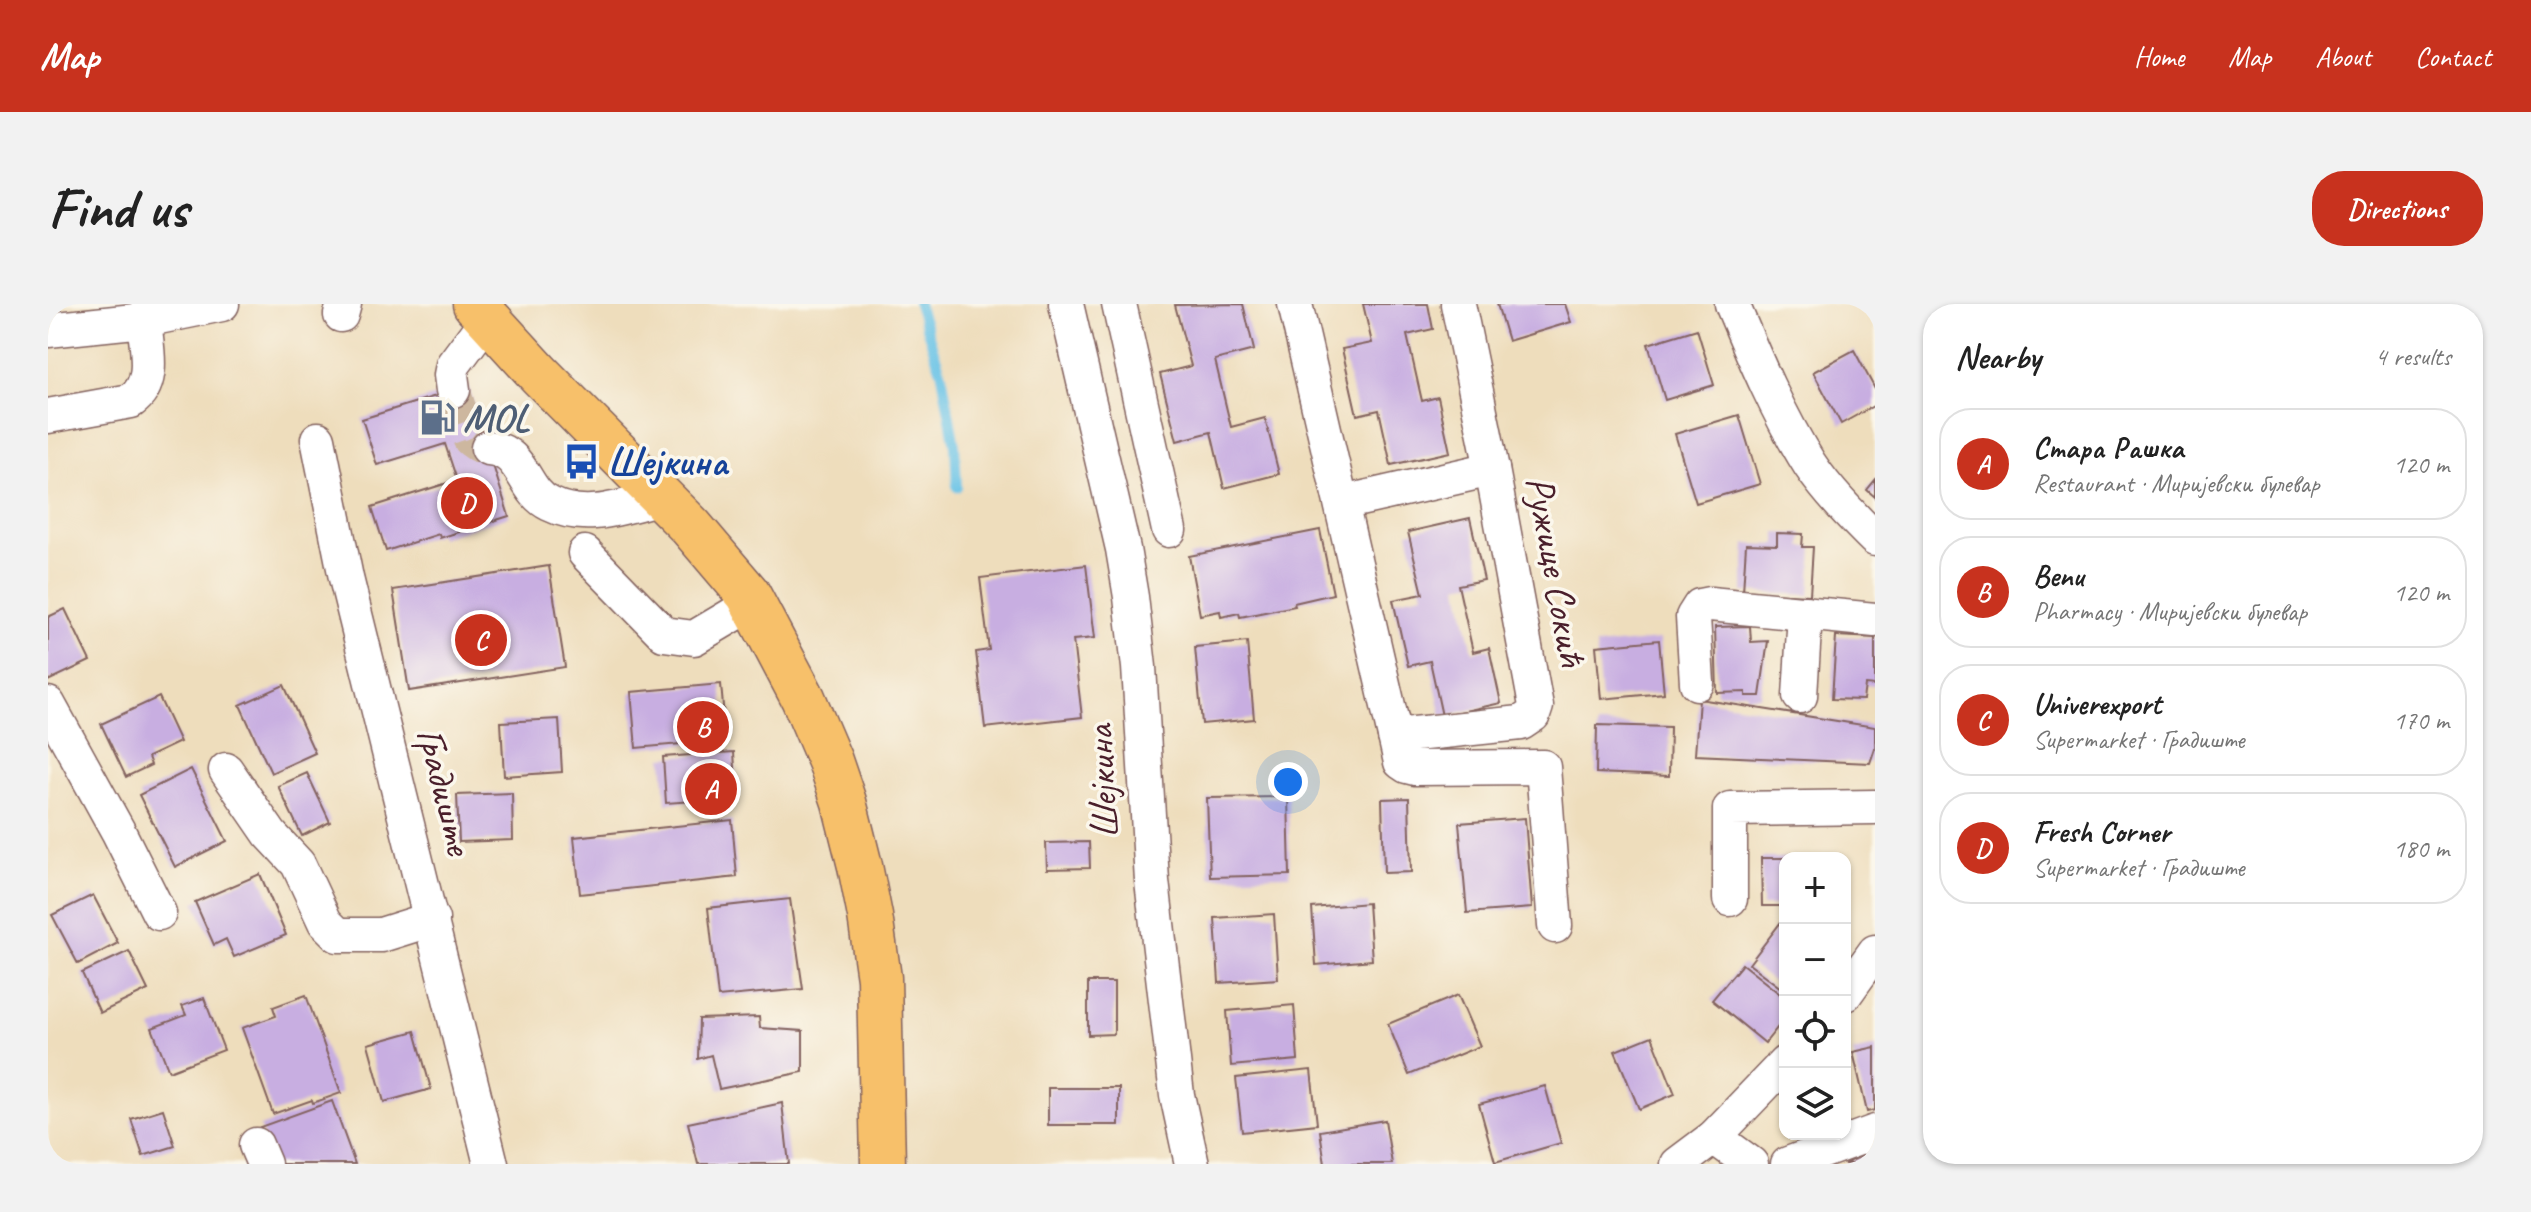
<!DOCTYPE html>
<meta charset="utf-8">
<style>
:root{--surface:#fff;--page:#f2f2f2;--text:#222;--muted:#767676;--line:#e0e0e0;--accent:#c8321e}
body{margin:0;font-family:Caveat,sans-serif;background:var(--page);color:var(--text)}
.controls{position:absolute;right:24px;bottom:24px;display:grid;overflow:hidden;border-radius:16px;box-shadow:0 2px 6px #0004}
.controls button{width:72px;height:72px;display:grid;place-items:center;padding:0;border:0;border-bottom:2px solid var(--line);background:var(--surface);color:var(--text);font:40px sans-serif}
.you{position:absolute;left:1240px;top:478px;width:28px;height:28px;margin:-20px;border:6px solid #fff;border-radius:50%;background:#1a73e8;box-shadow:0 0 0 12px #1a73e833}
.badge{display:grid;place-items:center;width:52px;height:52px;border-radius:50%;background:var(--accent);color:#fff;font-size:26px;font-weight:700}
.pin{position:absolute;translate:-50% -50%;border:4px solid #fff;box-shadow:0 2px 8px #0006}
.list{margin:0;padding:0;list-style:none}
h2{display:flex;justify-content:space-between;align-items:center;height:104px;margin:0;padding:0 32px;font-size:34px}
h2 small{font-size:26px;font-weight:400;color:var(--muted)}
.list li{display:grid;grid-template-columns:52px 1fr auto;gap:24px;align-items:center;box-sizing:border-box;height:112px;margin:0 16px 16px;padding:0 16px;border:2px solid var(--line);border-radius:32px}
.list b{display:block;font-size:30px;white-space:nowrap}
.list p{margin:0;font-size:26px;white-space:nowrap;color:var(--muted)}
.list em{font-size:26px;font-style:normal;color:var(--muted)}
.icon{flex:none;width:44px;height:44px;fill:none;stroke:currentColor;stroke-width:2;stroke-linecap:round;stroke-linejoin:round}
.map{position:relative;flex:none;width:1827px;height:860px;overflow:hidden;border-radius:32px}
header{display:flex;align-items:center;gap:48px;box-sizing:border-box;height:112px;padding:0 40px;background:var(--accent);color:#fff}
header strong{font-size:38px}
nav{display:flex;gap:44px;margin-inline-start:auto;font-size:28px}
.intro{display:flex;align-items:center;justify-content:space-between;box-sizing:border-box;height:192px;padding:0 48px}
h1{margin:0;font-size:56px}
.button{padding:20px 36px;border-radius:32px;background:var(--accent);color:#fff;font-size:28px;font-weight:700}
main{display:flex;gap:48px;padding:0 48px}
aside{flex:1;background:var(--surface);border-radius:32px;box-shadow:0 2px 6px #0004}
.map>svg:first-child{display:block}
.lines{fill:none;stroke-linecap:round;stroke-linejoin:round}
.stream{stroke:#68c2e6;stroke-width:10}
.building{fill:#c8aee1}
.minor-tunnel{stroke:#cdb79f;stroke-width:34;stroke-dasharray:34 17;stroke-linecap:butt}
.minor-casing{stroke:#83625e;stroke-width:37}
.major-casing{stroke:#83625e;stroke-width:47}
.minor{stroke:#fff;stroke-width:34}
.major{stroke:#f7c06b;stroke-width:44}
.labels{text-anchor:middle;dominant-baseline:central;stroke-width:7;stroke-linejoin:round;paint-order:stroke}
.service-label{font-size:40px;font-weight:bold;fill:#4e5e75;stroke:#fbf7ec;text-anchor:start}
.transit-label{font-size:40px;font-weight:bold;fill:#164399;stroke:#fbf7ec;text-anchor:start}
.street-label{font-size:40px;fill:#4a1f2b;stroke:#fbf7ec}
</style>
<header>
<strong>Map</strong>
<nav><a>Home</a><a>Map</a><a>About</a><a>Contact</a></nav>
</header>
<div class="intro"><h1>Find us</h1><a class="button">Directions</a></div>
<main>
<div class="map">
<svg width="1827" height="860" viewBox="0 0 1827 860">
<rect width="100%" height="100%" fill="#fbf7ec"/>
<filter id="ink" filterUnits="userSpaceOnUse"><feTurbulence type="fractalNoise" baseFrequency=".0125" numOctaves="2"/><feDisplacementMap in="SourceGraphic" scale="16" xChannelSelector="R" yChannelSelector="G"/><feConvolveMatrix kernelMatrix="1 2 1 2 8 2 1 2 1" color-interpolation-filters="sRGB"/></filter>
<filter id="wash" filterUnits="userSpaceOnUse"><feTurbulence type="fractalNoise" baseFrequency=".006" numOctaves="4" result="noise"/><feDisplacementMap in="SourceGraphic" scale="32" xChannelSelector="R" yChannelSelector="G"/><feGaussianBlur stdDeviation="1.8" result="paint"/><feColorMatrix in="noise" values="0 0 0 0 0 0 0 0 0 0 0 0 0 0 0 0 0 1.4 0 .05"/><feComposite in="paint" operator="in"/></filter>
<g filter="url(#wash)">
<rect width="100%" height="100%" fill="#eeddbc"/>
<g class="lines">
<path class="stream" d="M870,0L894,70L907,142L909,183"/>
</g>
<g id="blocks">
<g class="building">
<path d="M1195,0L1206,46L1167,56L1183,123L1217,114L1231,170L1176,184L1163,128L1129,137L1112,70L1143,62L1127,1Z"/>
<path d="M1315,0H1380L1385,25L1359,31L1374,97L1390,93L1402,148L1343,161L1331,106L1309,111L1294,45L1324,39Z"/>
<path d="M1449,0H1517L1523,18L1460,37Z"/>
<path d="M1649,25L1666,81L1617,96L1600,40Z"/>
<path d="M1806,46L1827,85V101L1793,120L1765,68Z"/>
<path d="M420,82L461,212L392,234L391,230L338,247L324,203L409,176L397,140L329,161L314,115Z"/>
<path d="M1691,111L1712,180L1648,199L1627,130Z"/>
<path d="M1827,176V193L1819,186Z"/>
<path d="M1422,214L1436,276L1410,281L1425,348L1441,344L1453,399L1394,412L1382,357L1360,362L1345,296L1375,290L1360,228Z"/>
<path d="M1272,226L1285,290L1246,299L1247,302L1192,313L1191,309L1173,313L1172,307L1152,311L1141,252Z"/>
<path d="M1729,229L1755,230L1754,243H1765L1762,291L1695,288L1698,240L1729,241Z"/>
<path d="M1038,261L1047,334L1025,336L1034,413L937,424L928,348L941,346L932,274Z"/>
<path d="M501,262L517,363L361,387L345,286Z"/>
<path d="M17,305L42,357L0,377V313Z"/>
<path d="M1702,322L1703,338L1720,337L1712,392H1698V388L1669,389L1667,323Z"/>
<path d="M1788,332L1827,334V382L1817,381L1815,396L1784,395Z"/>
<path d="M1611,336L1616,389L1553,395L1548,342Z"/>
<path d="M1199,338L1206,415L1154,420L1147,343Z"/>
<path d="M673,380L678,436L588,444L583,388Z"/>
<path d="M236,381L267,449L223,469L192,401Z"/>
<path d="M111,393L132,438L100,453L103,461L78,473L53,420Z"/>
<path d="M1651,395L1827,423V444L1822,459L1647,451Z"/>
<path d="M511,415L514,468L456,472L453,418Z"/>
<path d="M1549,421L1622,423L1621,472L1548,469Z"/>
<path d="M686,448L689,494L618,499L615,453Z"/>
<path d="M143,465L179,537L127,563L91,491Z"/>
<path d="M259,469L282,518L254,532L230,482Z"/>
<path d="M464,489L465,536L411,538L409,491Z"/>
<path d="M1240,493L1242,571L1162,573L1159,494Z"/>
<path d="M1361,494L1363,568L1336,569L1334,495Z"/>
<path d="M1477,514L1484,604L1419,609L1411,519Z"/>
<path d="M684,516L689,573L532,590L526,533Z"/>
<path d="M1041,538L1042,564L999,565L998,539Z"/>
<path d="M1713,554H1737V602H1714Z"/>
<path d="M212,570L238,631L186,653L178,635L166,641L147,598Z"/>
<path d="M45,591L70,639L30,660L4,611Z"/>
<path d="M742,595L755,685L670,693L660,604Z"/>
<path d="M1320,599L1324,656L1268,661L1264,604Z"/>
<path d="M1226,610L1230,675L1171,679L1167,614Z"/>
<path d="M1733,618L1737,621V687L1701,660Z"/>
<path d="M81,647L100,686L52,709L34,669Z"/>
<path d="M1694,660L1737,694V714L1717,739L1664,696Z"/>
<path d="M1040,678H1066V730L1040,731Z"/>
<path d="M258,691L293,789L265,799L264,796L225,810L194,724L228,712L225,703Z"/>
<path d="M1410,691L1432,742L1361,771L1340,720Z"/>
<path d="M156,694L176,746L121,767L104,724L138,711L134,702Z"/>
<path d="M1246,701L1250,756L1183,762L1179,707Z"/>
<path d="M711,713L712,724L755,727V768L671,785L663,751L650,755L651,715Z"/>
<path d="M367,727L383,785L336,798L320,740Z"/>
<path d="M1604,732L1627,790L1591,805L1567,747Z"/>
<path d="M1827,743V806L1819,808L1805,748Z"/>
<path d="M1263,766L1269,820L1194,828L1188,774Z"/>
<path d="M1497,782L1513,839L1447,858L1431,800Z"/>
<rect x="1000" y="784" width="71" height="37"/>
<path d="M284,797L307,860H226L212,823Z"/>
<path d="M734,799L741,860H650L640,819Z"/>
<path d="M115,805L127,842L95,852L83,815Z"/>
<path d="M1337,816L1344,860H1277L1272,827Z"/>
<path d="M1827,846V860H1796Z"/>
</g>
</g>
</g>
<g filter="url(#ink)">
<use href="#blocks" fill-opacity="0" stroke="#83625e" stroke-width="2"/>
<g class="lines">
<path class="minor-tunnel" d="M405,86L422,136L429,141L440,144"/>
<defs>
<g id="minor">
<path d="M1018,0L1075,245L1083,293L1091,363L1104,577L1129,791L1144,860"/>
<path d="M1071,0L1121,226"/>
<path d="M1247,0L1353,458L1359,462L1367,464L1495,463L1507,622"/>
<path d="M1684,0C1707,55 1730,110 1762,161C1780,188 1804,212 1827,235"/>
<path d="M293,11L296,0"/>
<path d="M0,26L96,16L174,0"/>
<path d="M405,86L403,71L405,61L440,14"/>
<path d="M0,112L83,97C109,79 98,43 96,16"/>
<path d="M270,135L298,274L443,860"/>
<path d="M440,144C476,146 474,187 502,200C538,218 577,202 613,193"/>
<path d="M1294,199L1444,165"/>
<path d="M537,249L616,330L646,334L705,299"/>
<path d="M1649,379L1645,313L1652,302L1662,300L1827,316"/>
<path d="M1752,392L1757,309"/>
<path d="M0,400L70,527L111,609"/>
<path d="M1347,432L1473,419L1485,411L1488,402L1444,165L1410,0"/>
<path d="M178,466L222,530L250,560L277,618L290,631H333L384,615"/>
<path d="M1682,595V505L1827,503"/>
<path d="M1797,690L1827,648"/>
<path d="M1666,833L1703,860"/>
<path d="M208,841L216,860"/>
<path d="M1630,860L1666,833L1737,759"/>
<path d="M1740,860L1827,828"/>
</g>
<path id="major" d="M427,0L491,70L643,223L700,290L755,394L782,457L796,498L812,562L822,612L831,674L835,860"/>
</defs>
<use href="#minor" class="minor-casing"/>
<use href="#major" class="major-casing"/>
<use href="#minor" class="minor"/>
<use href="#major" class="major"/>
</g>
</g>
<defs>
<symbol id="fuel-bare" viewBox="-9 -9 18 18"><path d="M-5.5-6h7V0h2V4h1.3V-2.5L3-4.5l.8-.8L6-3V5H2.5V1h-1V6h-7ZM-4.2-4.7v3.2H.2V-4.7Z" fill="#5c6f8a" stroke="#fbf7ec" stroke-width="2.5" paint-order="stroke"/></symbol>
<symbol id="bus-bare" viewBox="-9 -9 18 18"><path d="M-5-6H5V4H4V6H2V4H-2V6H-4V4H-5ZM-3.5-4V0h7V-4ZM-3.5 1.2v1.5H-2V1.2ZM2 1.2v1.5H3.5V1.2Z" fill="#1a4fb4" stroke="#fbf7ec" stroke-width="2.5" paint-order="stroke"/></symbol>
</defs>
<g fill-rule="evenodd">
<use href="#fuel-bare" x="364" y="88" width="51" height="51"/>
<use href="#bus-bare" x="508" y="132" width="51" height="51"/>
</g>
<g class="labels">
<g class="service-label">
<text x="415" y="114">MOL</text>
</g>
<g class="transit-label">
<text x="559" y="158">Шејкина</text>
</g>
<g class="street-label">
<text transform="translate(1508 267) rotate(80)">Ружице Сокић</text>
<text transform="translate(1054 478) rotate(-93)">Шејкина</text>
<text transform="translate(397 487) rotate(76)">Градиште</text>
</g>
</g>
</svg>
<div class="controls">
<button>+</button>
<button>−</button>
<button><svg class="icon" aria-label="locate" viewBox="0 0 24 24"><circle cx="12" cy="12" r="6"/><path d="M12 2v4M12 18v4M2 12h4M18 12h4"/></svg></button>
<button><svg class="icon" aria-label="layers" viewBox="0 0 24 24"><path d="M12 4l9 5-9 5-9-5zM3 14l9 5 9-5"/></svg></button>
</div>
<div class="you"></div>
<div class="pin badge" style="left:663px;top:485px">A</div>
<div class="pin badge" style="left:655px;top:423px">B</div>
<div class="pin badge" style="left:433px;top:336px">C</div>
<div class="pin badge" style="left:419px;top:199px">D</div>
</div>
<aside>
<h2>Nearby<small>4 results</small></h2>
<ul class="list">
<li><span class="badge">A</span><div><b>Стара Рашка</b><p>Restaurant · Миријевски булевар</p></div><em>120 m</em></li>
<li><span class="badge">B</span><div><b>Benu</b><p>Pharmacy · Миријевски булевар</p></div><em>120 m</em></li>
<li><span class="badge">C</span><div><b>Univerexport</b><p>Supermarket · Градиште</p></div><em>170 m</em></li>
<li><span class="badge">D</span><div><b>Fresh Corner</b><p>Supermarket · Градиште</p></div><em>180 m</em></li>
</ul>
</aside>
</main>
